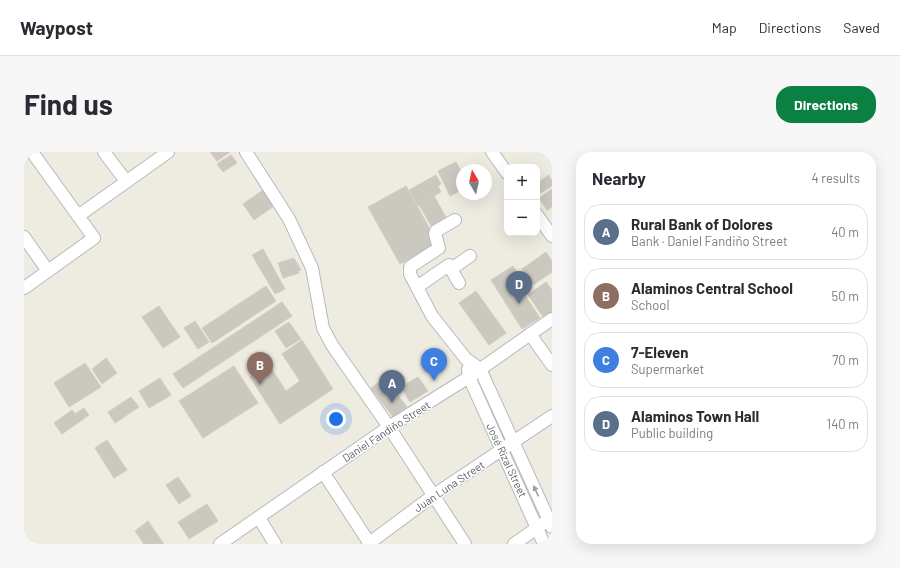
<!DOCTYPE html>
<meta charset="utf-8">
<style>
:root{--surface:#fff;--page:#f7f7f7;--text:#2b2b33;--muted:#7c7c81;--line:#e1e1e2;--accent:#0b8043}
body{margin:0;font-family:Barlow,sans-serif;background:var(--page);color:var(--text)}
.controls{position:absolute;right:12px;top:12px;display:grid;overflow:hidden;border-radius:8px;box-shadow:0 4px 16px #0002}
.controls button{width:36px;height:36px;display:grid;place-items:center;padding:0;border:0;border-bottom:1px solid var(--line);background:var(--surface);color:var(--text);font:20px sans-serif}
.compass{position:absolute;left:432px;top:12px;width:36px;height:36px;border-radius:50%;background:var(--surface);box-shadow:0 4px 16px #0002;rotate:351deg}
.you{position:absolute;left:312px;top:267px;width:14px;height:14px;margin:-10px;border:3px solid #fff;border-radius:50%;background:#1a73e8;box-shadow:0 0 0 6px #1a73e833}
.badge{display:grid;place-items:center;width:26px;height:26px;border-radius:50%;background:var(--accent);color:#fff;font-size:13px;font-weight:700}
.pin{position:absolute;translate:-50% -33px;filter:drop-shadow(0 1px 2px #0008)}
.pin::after{content:'';position:absolute;top:21px;width:14px;height:12px;background:inherit;clip-path:polygon(0 0,100% 0,50% 100%)}
.list{margin:0;padding:0;list-style:none}
h2{display:flex;justify-content:space-between;align-items:center;height:52px;margin:0;padding:0 16px;font-size:17px}
h2 small{font-size:13px;font-weight:400;color:var(--muted)}
.list li{display:grid;grid-template-columns:26px 1fr auto;gap:12px;align-items:center;box-sizing:border-box;height:56px;margin:0 8px 8px;padding:0 8px;border:1px solid var(--line);border-radius:16px}
.list b{display:block;font-size:15px;white-space:nowrap}
.list p{margin:0;font-size:13px;white-space:nowrap;color:var(--muted)}
.list em{font-size:13px;font-style:normal;color:var(--muted)}
.map{position:relative;flex:none;width:528px;height:392px;overflow:hidden;border-radius:16px}
header{display:flex;align-items:center;gap:24px;box-sizing:border-box;height:56px;padding:0 20px;background:var(--surface);border-bottom:1px solid var(--line)}
header strong{font-size:19px}
nav{display:flex;gap:22px;margin-inline-start:auto;font-size:14px}
.intro{display:flex;align-items:center;justify-content:space-between;box-sizing:border-box;height:96px;padding:0 24px}
h1{margin:0;font-size:28px}
.button{padding:10px 18px;border-radius:16px;background:var(--accent);color:#fff;font-size:14px;font-weight:700}
main{display:flex;gap:24px;padding:0 24px}
aside{flex:1;background:var(--surface);border-radius:16px;box-shadow:0 4px 16px #0002}
.map>svg:first-child{display:block}
.building{fill:#cbc8c0;stroke:#d3cdbe}
.lines{fill:none;stroke-linecap:round;stroke-linejoin:round}
.minor-casing{stroke:#b6b9bf;stroke-width:14}
.minor{stroke:#fff;stroke-width:12}
.oneway{fill:#9b9ea1}
.labels{text-anchor:middle;dominant-baseline:central;stroke-width:3;stroke-linejoin:round;paint-order:stroke}
.street-label{font-size:11px;fill:#595d63;stroke:#fff}
</style>
<header>
<strong>Waypost</strong>
<nav><a>Map</a><a>Directions</a><a>Saved</a></nav>
</header>
<div class="intro"><h1>Find us</h1><a class="button">Directions</a></div>
<main>
<div class="map">
<svg width="528" height="392" viewBox="0 0 528 392">
<rect width="100%" height="100%" fill="#eeebe1"/>
<g class="building">
<path d="M186,0H206L193,9Z"/>
<path d="M207,3L213,11L199,20L193,12Z"/>
<path d="M432,10L438,21V38L426,44L414,19Z"/>
<path d="M412,23L417,32L414,34L417,40L394,54L385,38Z"/>
<path d="M525,23L528,29V34L513,43V31Z"/>
<path d="M382,34L412,88L409,94L376,112L344,55Z"/>
<path d="M528,37V55L523,58L515,46Z"/>
<path d="M239,38L250,54L230,68L219,52Z"/>
<path d="M410,44L423,67L408,75L395,53Z"/>
<path d="M239,97L261,137L251,142L228,103Z"/>
<path d="M522,100L528,109V120L509,133L498,117Z"/>
<path d="M270,106L277,118L274,119L275,121L259,126L254,111Z"/>
<path d="M489,114L503,136L498,139L516,166L498,177L467,128Z"/>
<path d="M522,130L528,138V160L520,166L504,143Z"/>
<path d="M242,134L252,149L188,191L178,176Z"/>
<path d="M452,139L482,181L465,193L435,151Z"/>
<path d="M258,150L268,164L159,236L149,222Z"/>
<path d="M135,154L156,185L139,196L118,165Z"/>
<path d="M171,169L185,190L174,197L160,176Z"/>
<path d="M265,170L277,187L262,196L251,179Z"/>
<path d="M278,188L309,237L256,272L226,225L245,213L262,239L276,229L258,202Z"/>
<path d="M82,206L93,221L78,232L68,217Z"/>
<path d="M61,211L77,235L45,255L30,231Z"/>
<path d="M210,214L234,251L179,286L155,249Z"/>
<path d="M394,225L404,239L386,250L377,235Z"/>
<path d="M136,226L147,243L125,256L115,239Z"/>
<path d="M361,226L383,255L369,265L347,236Z"/>
<path d="M107,245L115,255L91,271L84,260Z"/>
<path d="M60,256L65,263L38,282L30,271L48,258L51,262Z"/>
<path d="M83,288L103,318L90,326L71,296Z"/>
<path d="M154,325L167,344L155,352L142,333Z"/>
<path d="M183,352L194,369L165,387L154,370Z"/>
<path d="M124,369L140,392H120L111,379Z"/>
</g>
<g class="lines">
<defs>
<g id="minor">
<path d="M80,0L102,29"/>
<path d="M222,0L265,67L288,116L299,176L308,193L365,275L441,392"/>
<path d="M468,0L483,21"/>
<path d="M513,63L528,84"/>
<path d="M54,64L144,0"/>
<path d="M431,68L412,79L411,82L415,96L386,115V122L408,164L442,207L456,217L528,375"/>
<path d="M0,85L24,119"/>
<path d="M427,117L435,131"/>
<path d="M393,135L425,113L427,117L446,104"/>
<path d="M0,136L70,86L8,0"/>
<path d="M506,182L528,213"/>
<path d="M444,217L445,225L520,392"/>
<path d="M299,320L346,392"/>
<path d="M235,366L251,392"/>
<path d="M196,392L365,275L445,225L528,167"/>
<path d="M344,392L410,343L528,264"/>
<path d="M490,392L520,371"/>
</g>
</defs>
<use href="#minor" class="minor-casing"/>
<use href="#minor" class="minor"/>
</g>
<defs><path id="oneway-solid" d="M-6-.8H1V-3.2L6.5 0L1 3.2V.8H-6Z"/></defs>
<use class="oneway" href="#oneway-solid" transform="translate(512 339) rotate(-115)"/>
<g class="labels">
<g class="street-label">
<text transform="translate(362 279) rotate(-33)">Daniel Fandiño Street</text>
<text transform="translate(483 308) rotate(65)">José Rizal Street</text>
<text transform="translate(425 334) rotate(-34)">Juan Luna Street</text>
</g>
</g>
</svg>
<div class="controls">
<button>+</button>
<button>−</button>
</div>
<svg class="compass" viewBox="-18 -18 36 36"><path d="M0-13l5 13h-10z" fill="#e53935"/><path d="M0 13l5-13h-10z" fill="#7c7c81"/></svg>
<div class="you"></div>
<div class="pin badge" style="left:368px;top:251px;background:#5c6f8a">A</div>
<div class="pin badge" style="left:236px;top:233px;background:#8d6e63">B</div>
<div class="pin badge" style="left:410px;top:229px;background:#3f7fe0">C</div>
<div class="pin badge" style="left:495px;top:152px;background:#5c6f8a">D</div>
</div>
<aside>
<h2>Nearby<small>4 results</small></h2>
<ul class="list">
<li><span class="badge" style="background:#5c6f8a">A</span><div><b>Rural Bank of Dolores</b><p>Bank · Daniel Fandiño Street</p></div><em>40 m</em></li>
<li><span class="badge" style="background:#8d6e63">B</span><div><b>Alaminos Central School</b><p>School</p></div><em>50 m</em></li>
<li><span class="badge" style="background:#3f7fe0">C</span><div><b>7-Eleven</b><p>Supermarket</p></div><em>70 m</em></li>
<li><span class="badge" style="background:#5c6f8a">D</span><div><b>Alaminos Town Hall</b><p>Public building</p></div><em>140 m</em></li>
</ul>
</aside>
</main>
